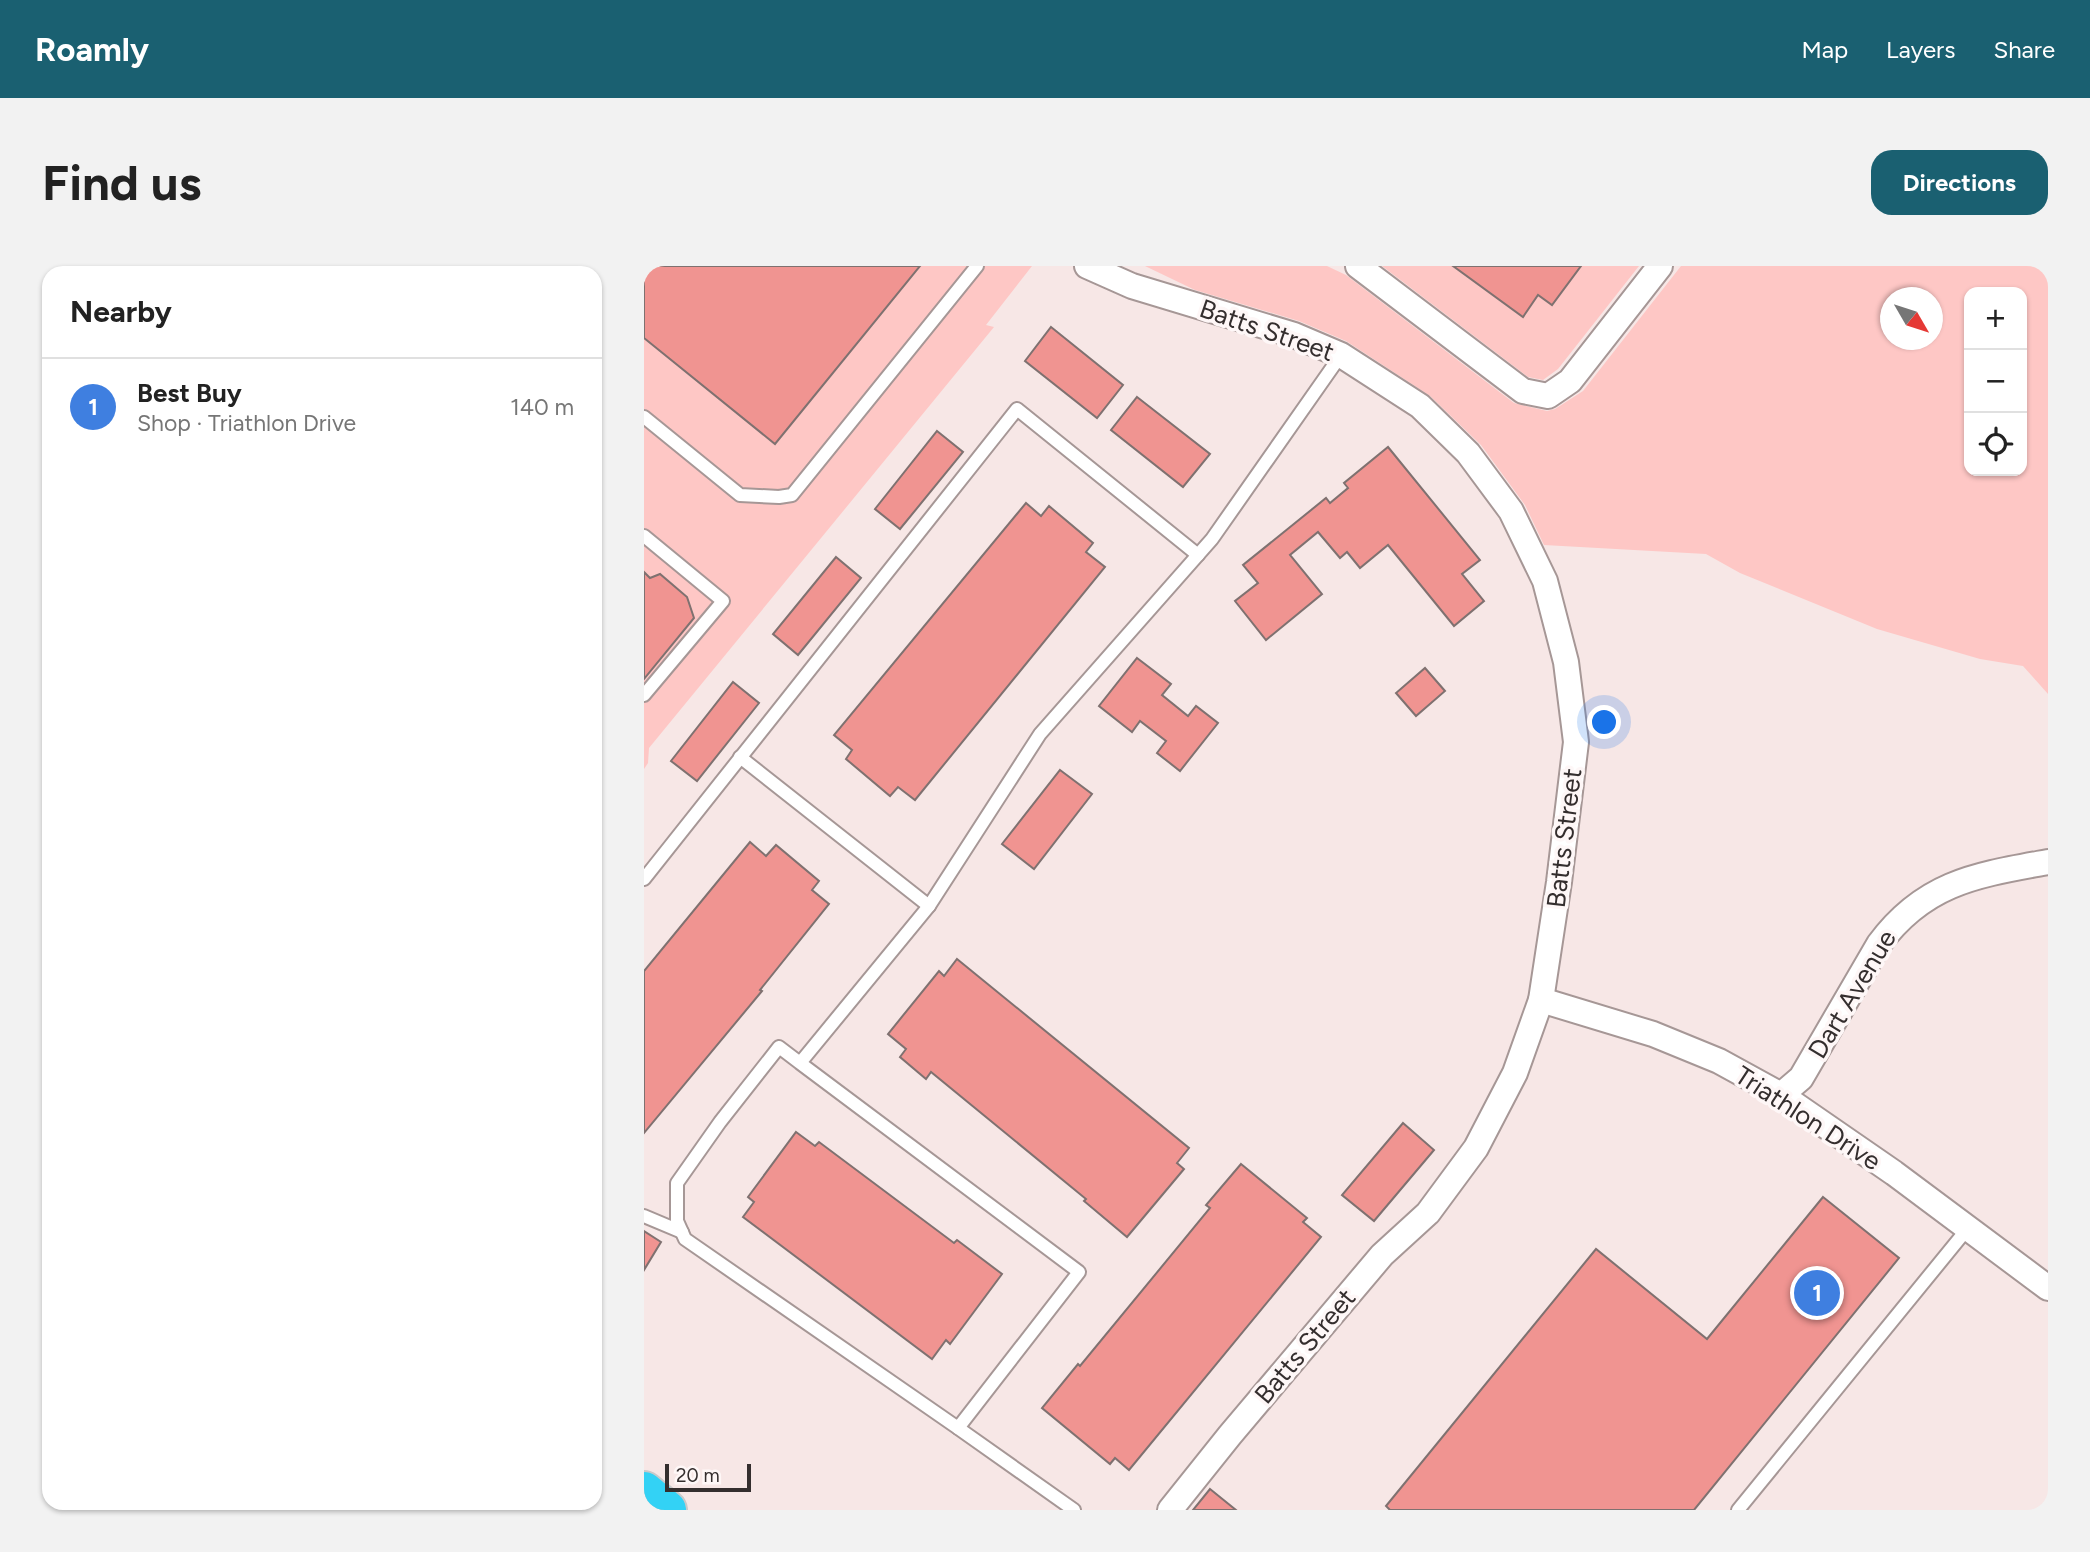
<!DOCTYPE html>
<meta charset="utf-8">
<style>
:root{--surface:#fff;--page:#f2f2f2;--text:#222;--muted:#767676;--line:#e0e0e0;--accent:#1a6071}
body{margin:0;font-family:Figtree,sans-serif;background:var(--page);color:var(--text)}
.controls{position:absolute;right:21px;top:21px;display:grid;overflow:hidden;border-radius:14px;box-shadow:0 2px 5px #0004}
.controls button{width:63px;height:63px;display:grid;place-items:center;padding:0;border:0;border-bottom:2px solid var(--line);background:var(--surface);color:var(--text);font:35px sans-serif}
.compass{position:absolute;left:1236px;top:21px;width:63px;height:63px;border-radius:50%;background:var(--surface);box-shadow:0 2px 5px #0004;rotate:129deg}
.scale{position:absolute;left:21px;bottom:18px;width:86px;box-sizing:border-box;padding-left:7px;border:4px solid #342e2e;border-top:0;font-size:19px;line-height:24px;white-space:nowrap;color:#342e2e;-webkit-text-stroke:5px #fef7f7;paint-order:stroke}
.you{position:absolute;left:961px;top:457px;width:24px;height:24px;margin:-18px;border:5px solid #fff;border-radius:50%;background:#1a73e8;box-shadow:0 0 0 10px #1a73e833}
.badge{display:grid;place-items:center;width:46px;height:46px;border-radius:50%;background:var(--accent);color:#fff;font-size:23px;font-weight:700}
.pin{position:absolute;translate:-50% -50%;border:4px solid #fff;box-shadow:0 2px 7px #0006}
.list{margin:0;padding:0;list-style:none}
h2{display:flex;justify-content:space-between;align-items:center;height:91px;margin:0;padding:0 28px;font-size:30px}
h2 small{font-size:23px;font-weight:400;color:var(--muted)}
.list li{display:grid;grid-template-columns:46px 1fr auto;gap:21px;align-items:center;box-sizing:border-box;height:98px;padding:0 28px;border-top:2px solid var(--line)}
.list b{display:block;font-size:26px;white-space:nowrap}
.list p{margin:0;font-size:23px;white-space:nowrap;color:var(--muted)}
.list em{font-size:23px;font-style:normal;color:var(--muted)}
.icon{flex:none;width:38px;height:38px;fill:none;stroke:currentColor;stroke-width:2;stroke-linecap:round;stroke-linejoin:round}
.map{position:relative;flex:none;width:1404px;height:1244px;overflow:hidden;border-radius:21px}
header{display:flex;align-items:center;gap:42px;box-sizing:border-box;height:98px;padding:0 35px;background:var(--accent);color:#fff}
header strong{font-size:33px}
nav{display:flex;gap:38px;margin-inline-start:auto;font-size:24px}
.intro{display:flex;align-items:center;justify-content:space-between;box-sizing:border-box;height:168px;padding:0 42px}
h1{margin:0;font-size:49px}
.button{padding:18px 32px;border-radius:21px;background:var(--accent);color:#fff;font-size:24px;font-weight:700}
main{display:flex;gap:42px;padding:0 42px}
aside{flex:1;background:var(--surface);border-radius:21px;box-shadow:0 2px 5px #0004}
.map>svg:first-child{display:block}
.green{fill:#fec7c5;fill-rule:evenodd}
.building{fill:#f09491;stroke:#7f7170;stroke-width:2}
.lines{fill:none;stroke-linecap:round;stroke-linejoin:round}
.lane-casing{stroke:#a69796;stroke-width:16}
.street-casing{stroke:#a69796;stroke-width:28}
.highway-casing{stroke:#cac9c9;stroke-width:42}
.lane{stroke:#fff;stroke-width:12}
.street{stroke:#fff;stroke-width:24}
.highway{stroke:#33d2f5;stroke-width:38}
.labels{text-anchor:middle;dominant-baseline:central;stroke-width:7;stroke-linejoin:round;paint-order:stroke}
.street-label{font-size:26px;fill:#342e2e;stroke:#fef7f7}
</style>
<header>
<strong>Roamly</strong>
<nav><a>Map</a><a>Layers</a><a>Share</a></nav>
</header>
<div class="intro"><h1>Find us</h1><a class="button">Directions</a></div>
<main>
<aside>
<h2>Nearby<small></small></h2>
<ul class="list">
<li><span class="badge" style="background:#3f7fe0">1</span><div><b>Best Buy</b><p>Shop · Triathlon Drive</p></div><em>140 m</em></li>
</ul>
</aside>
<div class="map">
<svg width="1404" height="1244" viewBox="0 0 1404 1244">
<rect width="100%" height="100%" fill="#f7e7e6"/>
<g class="green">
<path d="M0,0H388L342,59L350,61L5,482L4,497L0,503Z"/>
<path d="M501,0H683L702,9L870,137L903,145L911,143L939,125L1037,0H1404V428L1379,400L1336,393L1233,363L1096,307L1062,288L900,279L881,239L837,179L786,130L702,75L655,55L551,24ZM1325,26H1378V205H1325ZM1246,32H1288V74H1246Z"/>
<path d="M738,0H995L914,103L899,114L884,111Z"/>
</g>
<g class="building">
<path d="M0,0H276L131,178L0,72Z"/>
<path d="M809,0H937L908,39L894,29L879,51Z"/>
<path d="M407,61L479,119L453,152L381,95Z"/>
<path d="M493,131L566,188L539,221L467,164Z"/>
<path d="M293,165L319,186L256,263L231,243Z"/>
<path d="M744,181L836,294L818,308L840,335L810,360L744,279L716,302L703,286L696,292L674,266L646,289L678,328L622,374L591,335L614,317L599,299L682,232L686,237L704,222L700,217Z"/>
<path d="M382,237L397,250L405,240L449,277L442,286L461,301L271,534L254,521L246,530L202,493L208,484L190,469Z"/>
<path d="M192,291L217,312L154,389L129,368Z"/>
<path d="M0,306L6,312L16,308L43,331L50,352L0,413Z"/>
<path d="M493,392L527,418L518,429L544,450L552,440L574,457L536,505L513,487L522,475L496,455L488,466L455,440Z"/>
<path d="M781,402L801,425L772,450L752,427Z"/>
<path d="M89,416L115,437L53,515L27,495Z"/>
<path d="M416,504L448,528L390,603L358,578Z"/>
<path d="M106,576L122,590L132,579L175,615L168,624L185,638L116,724L118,725L0,867V705Z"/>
<path d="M313,693L545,882L533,897L540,903L483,971L440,935L442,933L287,806L282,813L256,791L262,783L244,768L295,705L300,710Z"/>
<path d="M759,857L790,884L730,955L698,929Z"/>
<path d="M152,866L171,880L175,876L310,977L313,974L358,1008L306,1078L302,1074L288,1093L99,951L110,936L104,931Z"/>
<path d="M597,898L663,952L659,956L677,971L485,1204L471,1192L466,1198L398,1142L434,1098L436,1100L566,942L562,939Z"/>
<path d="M1179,931L1255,992L1050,1244H746L742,1240L952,983L1063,1073Z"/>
<path d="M0,965L17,976L0,1004Z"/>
<path d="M566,1223L592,1244H549Z"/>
</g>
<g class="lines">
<defs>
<g id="lane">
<path d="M0,151L96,229L135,231L148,229L333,0"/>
<path d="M0,270L79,335L0,429"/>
<path d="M96,491L285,640"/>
<path d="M0,613L373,143L554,289"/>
<path d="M156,797L135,781L76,856L33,917V955L41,973L314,1162L435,1006L156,797L285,640L396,468L568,273L697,89"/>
<path d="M0,950L38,966"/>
<path d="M314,1162L430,1244"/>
<path d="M1094,1244L1324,962"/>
</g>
<g id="street">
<path d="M443,0L488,20L650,69L697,89L776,140L824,187L867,245L901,315L922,396L932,476L915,616L897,734L871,807L832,882L784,947L738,989L586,1169L526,1244"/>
<path d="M714,0L879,125L904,130L926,115L1016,0"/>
<path d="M897,734L1009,768L1075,795L1137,829L1250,907L1404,1022"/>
<path d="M1137,829L1157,812L1235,678C1281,616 1333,609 1404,596"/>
</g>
<path id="highway" d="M0,1225L23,1244"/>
</defs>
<use href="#lane" class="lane-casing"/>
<use href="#street" class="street-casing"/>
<use href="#highway" class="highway-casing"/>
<use href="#lane" class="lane"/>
<use href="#street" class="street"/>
<use href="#highway" class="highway"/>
</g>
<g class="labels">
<g class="street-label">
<text transform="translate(623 64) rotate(19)">Batts Street</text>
<text transform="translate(920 572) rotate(-83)">Batts Street</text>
<text transform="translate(1208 728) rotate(-59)">Dart Avenue</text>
<text transform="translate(1164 852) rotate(33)">Triathlon Drive</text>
<text transform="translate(661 1080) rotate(-50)">Batts Street</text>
</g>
</g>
</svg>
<div class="controls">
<button>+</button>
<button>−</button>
<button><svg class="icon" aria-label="locate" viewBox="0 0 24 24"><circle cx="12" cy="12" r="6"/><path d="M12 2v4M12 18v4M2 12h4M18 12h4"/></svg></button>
</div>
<svg class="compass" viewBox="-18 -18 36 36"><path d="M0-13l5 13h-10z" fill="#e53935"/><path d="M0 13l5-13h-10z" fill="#767676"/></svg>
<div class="scale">20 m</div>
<div class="you"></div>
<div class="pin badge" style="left:1173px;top:1027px;background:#3f7fe0">1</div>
</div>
</main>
